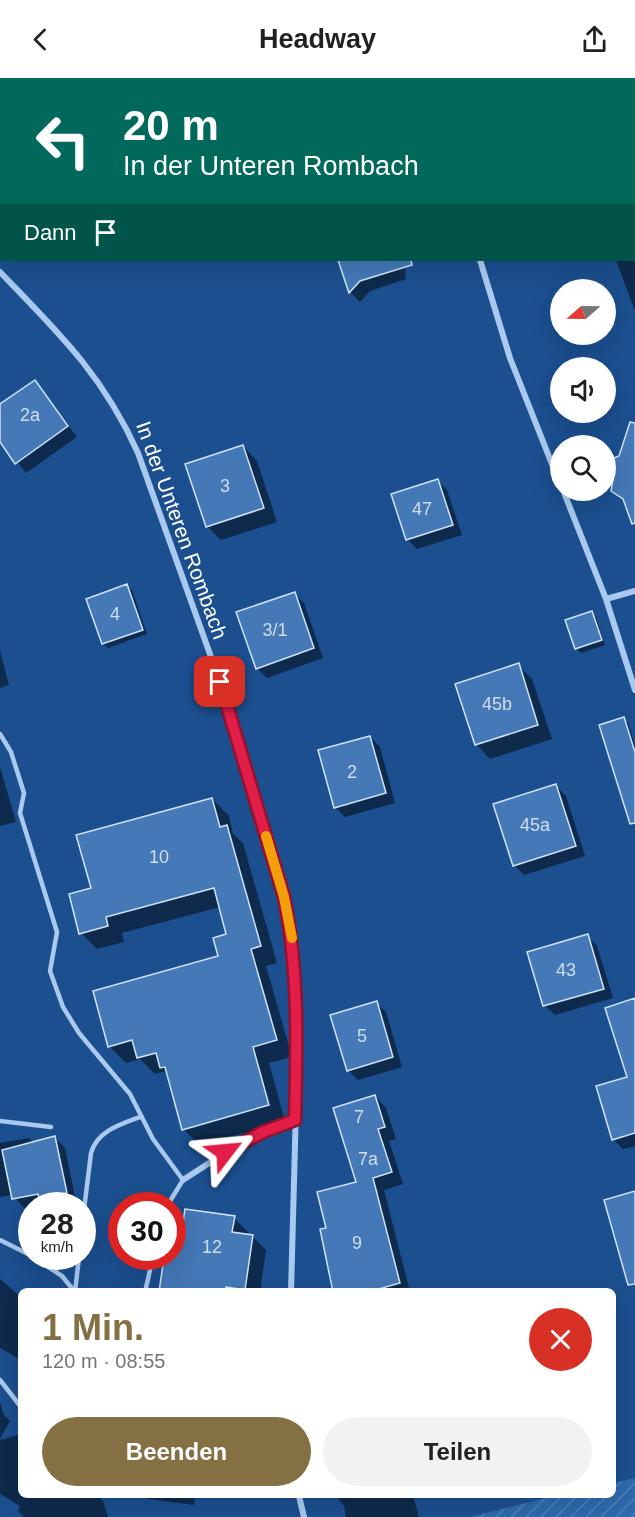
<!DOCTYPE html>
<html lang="de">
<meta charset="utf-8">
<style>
:root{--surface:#fff;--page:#f2f2f2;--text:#202124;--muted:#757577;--accent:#847042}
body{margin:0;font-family:Arial,sans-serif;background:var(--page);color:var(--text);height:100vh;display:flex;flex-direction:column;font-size:22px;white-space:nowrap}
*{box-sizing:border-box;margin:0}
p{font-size:20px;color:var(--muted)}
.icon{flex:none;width:33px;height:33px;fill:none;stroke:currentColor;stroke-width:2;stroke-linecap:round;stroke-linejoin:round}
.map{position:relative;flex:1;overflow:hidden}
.side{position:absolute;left:18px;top:1210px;width:598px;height:210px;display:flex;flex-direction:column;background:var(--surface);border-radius:9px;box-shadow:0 6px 24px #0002}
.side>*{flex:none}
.top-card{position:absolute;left:0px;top:0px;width:636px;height:183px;box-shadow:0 6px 24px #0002;background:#00695c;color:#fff;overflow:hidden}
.needle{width:39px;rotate:250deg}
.tools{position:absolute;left:550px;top:201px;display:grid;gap:12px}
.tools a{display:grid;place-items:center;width:66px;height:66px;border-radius:50%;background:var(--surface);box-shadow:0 6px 24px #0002;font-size:30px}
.speed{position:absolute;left:18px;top:1114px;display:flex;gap:12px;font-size:30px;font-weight:700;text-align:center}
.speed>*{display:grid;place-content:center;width:78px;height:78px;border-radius:50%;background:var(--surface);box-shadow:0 6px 24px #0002;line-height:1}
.speed small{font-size:15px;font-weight:400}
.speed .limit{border:9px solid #d22;background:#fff;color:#111}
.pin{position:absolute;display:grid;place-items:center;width:51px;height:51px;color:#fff;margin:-26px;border-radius:12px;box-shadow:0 3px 9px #0006}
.me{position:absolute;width:66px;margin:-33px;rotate:61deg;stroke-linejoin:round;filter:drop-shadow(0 0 4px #0008)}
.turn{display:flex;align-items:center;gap:21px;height:126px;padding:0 24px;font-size:27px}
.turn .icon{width:78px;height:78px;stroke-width:2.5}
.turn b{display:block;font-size:42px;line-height:51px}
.then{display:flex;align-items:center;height:57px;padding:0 24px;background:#0003;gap:12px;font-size:22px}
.round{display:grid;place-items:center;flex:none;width:63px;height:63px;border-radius:32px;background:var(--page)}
.summary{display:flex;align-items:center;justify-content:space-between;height:102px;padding:0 24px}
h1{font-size:36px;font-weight:700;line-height:45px;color:var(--accent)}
.cta{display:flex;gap:12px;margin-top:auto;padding:12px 24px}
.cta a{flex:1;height:69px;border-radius:36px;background:var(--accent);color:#fff;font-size:24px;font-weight:700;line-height:69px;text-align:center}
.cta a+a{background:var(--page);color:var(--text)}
header{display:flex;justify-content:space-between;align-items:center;height:78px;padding:0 24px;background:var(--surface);font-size:27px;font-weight:700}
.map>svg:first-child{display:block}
</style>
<header><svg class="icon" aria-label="back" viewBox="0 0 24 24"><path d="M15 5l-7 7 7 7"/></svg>Headway<svg class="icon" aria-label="share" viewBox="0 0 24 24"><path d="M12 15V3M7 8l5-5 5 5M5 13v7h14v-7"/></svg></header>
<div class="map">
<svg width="635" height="1439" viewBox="0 0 635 1439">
<defs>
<pattern id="garden-furrows" width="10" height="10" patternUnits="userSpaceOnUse" patternTransform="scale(1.5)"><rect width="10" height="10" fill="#2e69ad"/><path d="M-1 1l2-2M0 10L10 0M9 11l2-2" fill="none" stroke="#4d80b9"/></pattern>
</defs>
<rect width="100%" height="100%" fill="#1b4f8f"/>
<path fill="url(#garden-furrows)" d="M635,1400v39h-165l84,-21h60v-13z"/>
<path fill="#0007" d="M324,0h34l-7,2z
M635,164v69l-19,-51h18z
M340,182h64l2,19 -36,12 -10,11 -10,-10z
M35,303l42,56 -51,36 -26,-34v-33z
M243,368l14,15 20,61 -56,18 -14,-14z
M437,402l10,10 15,45 -45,14 -10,-10z
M127,508l5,4 15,44 -39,14 -5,-5z
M294,515l10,10 19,55 -56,20 -10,-10z
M591,534l5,5 9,28 -24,8 -5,-5z
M0,573l9,34 -9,3z
M518,587l14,14 20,60 -62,20 -14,-15z
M623,641l5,4 7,22v40z
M370,659l10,10 15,56 -50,14 -10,-10z
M0,689l16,55 -16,4z
M556,708l10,10 19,60 -61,19 -10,-10z
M212,721l17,17 4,18 10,9 34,120 -11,3 26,91 -23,6 16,58 -85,24 -17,-16 -15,-55 -2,-3 -11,3 -15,-15 -14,4 -17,-17 111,-89 8,-22 -8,-28 -98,26 2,9 -27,7 -16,-16 12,-44z
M587,858l10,10 16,52 -58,17 -10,-9z
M376,925l10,9 16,55 -44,13 -10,-10z
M635,998v70l-12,3 -10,-10z
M375,1018l11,12 10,31 -7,2 14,43 -19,6 26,102h-75l-7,-63 30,-46z
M29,1060l5,5 21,-5 10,10 11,54 -18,4 -12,-3 -22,5 -11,-13 -13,2v-54z
M234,1140l14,14v3l4,1 14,14 -6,42h-99l5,-35h6l10,-19z
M0,1201l21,18v63l-21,-12z
M0,1324l4,13 6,6 -10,18z
M21,1356v62h77l5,5 5,16h-84l-6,-6 2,-5 -20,-12v-54z
M144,1418h51l-1,9 -46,-6z
M336,1418h77l6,21h-73l-2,-11z"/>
<path fill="#4478b7" stroke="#cfe3fa" stroke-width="1.5" d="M338,182h73l1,5 -52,16 -11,12z
M35,302l33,46 -53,38 -15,-22v-38z
M630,344l5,1v100l-3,1 -9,-25 -12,-8 3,-18 -5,-13 10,-4z
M243,367l21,63 -58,19 -21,-63z
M438,401l15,46 -47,15 -15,-46z
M127,506l16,46 -41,14 -16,-45z
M295,514l19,56 -58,21 -20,-57z
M592,533l10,29 -27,9 -10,-29z
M519,585l19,62 -63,20 -20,-61z
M624,639l11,35v71l-5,1 -31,-99z
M370,658l16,57 -52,15 -16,-58z
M556,706l20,62 -63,20 -20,-62z
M212,720l8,29 7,-2 34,121 -10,3 26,91 -24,7 16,58 -87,25 -17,-63 -5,1 -4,-15 -19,5 -5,-18 -24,7 -15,-56 125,-35 -5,-18 13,-4 -12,-46 -108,29 2,9 -29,8 -10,-40 22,-6 -15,-53z
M588,856l16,55 -61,17 -16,-54z
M635,920v135l-23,7 -16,-54 31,-9 -22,-69z
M377,923l16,56 -46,14 -17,-56z
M375,1017l10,32 -7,2 14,43 -19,6 27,105 -32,9h-35l-13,-63 6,-1 -9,-36 39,-10 -23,-74z
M55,1058l12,57 -28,5 -1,-4 -26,5 -10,-49z
M635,1113v93l-7,1 -24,-85z
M185,1131l50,7 -3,16 21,3 -8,55 -19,-3v5h-67l5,-35h8v-22l9,1z"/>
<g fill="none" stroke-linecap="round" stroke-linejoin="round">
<path stroke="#a9c9ee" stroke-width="4.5" d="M0,656l11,18 13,41 -4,20 37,119 -7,39 13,36 16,26 51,61 23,45 30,41 -16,26
M0,1043l51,6
M82,1148l9,-73c6,-22 30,-29 49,-36
M0,1162l32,16
M33,1179l29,19 13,16
M75,1214l4,-35
M145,1214l8,-35
M0,1302l21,27"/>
<path stroke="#a9c9ee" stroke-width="6" d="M433,0v2
M480,182l30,98 51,129
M0,194c59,61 103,103 138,181l92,257 54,187 7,37 7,100 -7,258
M563,412l43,109 29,91
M606,521l29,-8
M183,1102l57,-37 55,-22
M299,1418l5,21"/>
</g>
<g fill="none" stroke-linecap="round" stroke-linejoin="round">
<g stroke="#92132f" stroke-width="15">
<path id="route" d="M220,604l64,215c15,74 13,149 11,223l-32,12 -38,20"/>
</g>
<use href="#route" stroke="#e11d48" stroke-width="10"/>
<path stroke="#f59e0b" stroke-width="10" d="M266,758l18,61 8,41"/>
</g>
<g text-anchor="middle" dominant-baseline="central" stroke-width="4.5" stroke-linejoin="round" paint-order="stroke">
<g font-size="18" fill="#d0dded">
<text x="30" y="337">2a</text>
<text x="225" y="408">3</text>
<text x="422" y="431">47</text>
<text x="115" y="536">4</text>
<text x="275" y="552">3/1</text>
<text x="497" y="626">45b</text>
<text x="352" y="694">2</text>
<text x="535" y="747">45a</text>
<text x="159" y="779">10</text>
<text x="566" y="892">43</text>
<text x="362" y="958">5</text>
<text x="359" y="1039">7</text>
<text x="368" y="1081">7a</text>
<text x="357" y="1165">9</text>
<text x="212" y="1169">12</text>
</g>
<g font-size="21" fill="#fff" stroke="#1b4f8f">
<text transform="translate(182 452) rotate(70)">In der Unteren Rombach</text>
</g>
</g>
</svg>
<div class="tools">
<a><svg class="needle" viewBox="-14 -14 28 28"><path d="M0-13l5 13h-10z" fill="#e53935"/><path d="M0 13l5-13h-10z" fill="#757577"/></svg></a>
<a><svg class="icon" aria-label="sound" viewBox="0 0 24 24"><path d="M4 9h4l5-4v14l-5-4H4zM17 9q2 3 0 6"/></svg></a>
<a><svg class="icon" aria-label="search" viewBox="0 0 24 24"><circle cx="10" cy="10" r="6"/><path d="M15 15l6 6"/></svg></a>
</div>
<div class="speed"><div>28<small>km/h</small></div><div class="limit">30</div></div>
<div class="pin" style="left:220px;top:604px;background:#d93025"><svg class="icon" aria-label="arrive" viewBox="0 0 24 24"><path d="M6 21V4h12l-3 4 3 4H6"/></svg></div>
<svg class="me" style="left:225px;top:1074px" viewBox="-20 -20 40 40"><path d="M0-17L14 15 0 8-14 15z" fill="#e11d48" stroke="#fff" stroke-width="4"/></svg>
<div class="top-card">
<div class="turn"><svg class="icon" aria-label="left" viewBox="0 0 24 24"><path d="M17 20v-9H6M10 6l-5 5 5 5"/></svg><div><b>20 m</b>In der Unteren Rombach</div></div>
<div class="then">Dann<svg class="icon" aria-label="arrive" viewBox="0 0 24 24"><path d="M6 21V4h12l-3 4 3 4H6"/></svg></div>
</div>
<section class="side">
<div class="summary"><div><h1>1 Min.</h1><p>120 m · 08:55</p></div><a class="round" style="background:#d93025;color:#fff"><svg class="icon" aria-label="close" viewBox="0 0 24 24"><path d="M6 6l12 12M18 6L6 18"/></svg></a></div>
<div class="cta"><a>Beenden</a><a>Teilen</a></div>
</section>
</div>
